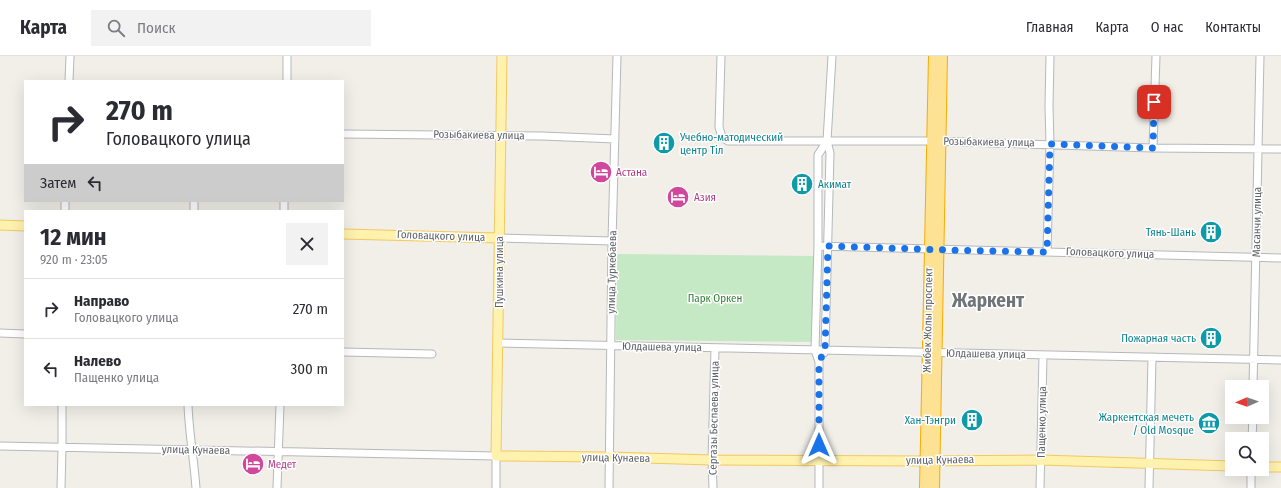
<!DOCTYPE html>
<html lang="ru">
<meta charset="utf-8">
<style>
:root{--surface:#fff;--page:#f2f2f3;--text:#2b2b33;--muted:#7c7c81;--line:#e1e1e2}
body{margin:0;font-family:"Fira Sans Condensed",sans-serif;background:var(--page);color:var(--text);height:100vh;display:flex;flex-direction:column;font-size:15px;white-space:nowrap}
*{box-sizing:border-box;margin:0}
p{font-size:13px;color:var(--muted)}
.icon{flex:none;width:22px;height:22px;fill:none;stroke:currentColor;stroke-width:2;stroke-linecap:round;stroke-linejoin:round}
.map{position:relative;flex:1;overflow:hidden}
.side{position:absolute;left:24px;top:154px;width:320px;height:196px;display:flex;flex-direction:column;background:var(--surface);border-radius:0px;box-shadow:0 4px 16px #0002}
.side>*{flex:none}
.banner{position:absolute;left:24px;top:24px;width:320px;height:122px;border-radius:0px;box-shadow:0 4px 16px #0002;background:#fff;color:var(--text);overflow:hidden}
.needle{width:26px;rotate:268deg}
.fabs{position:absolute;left:1225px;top:324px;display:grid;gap:8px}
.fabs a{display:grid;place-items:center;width:44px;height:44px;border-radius:0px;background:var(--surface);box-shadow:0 4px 16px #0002;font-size:20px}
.pin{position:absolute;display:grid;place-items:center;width:34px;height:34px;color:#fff;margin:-17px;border-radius:8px;box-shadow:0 2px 6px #0006}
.me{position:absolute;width:44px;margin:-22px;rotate:0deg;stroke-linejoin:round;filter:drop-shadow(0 0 3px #0008)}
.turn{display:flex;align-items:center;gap:14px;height:84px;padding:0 16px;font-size:18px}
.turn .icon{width:52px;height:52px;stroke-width:2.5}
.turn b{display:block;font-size:28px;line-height:34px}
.then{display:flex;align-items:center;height:38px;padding:0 16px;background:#0003;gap:8px;font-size:15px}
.round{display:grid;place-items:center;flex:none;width:42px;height:42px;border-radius:0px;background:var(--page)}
.head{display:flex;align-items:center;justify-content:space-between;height:68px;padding:0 16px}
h1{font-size:24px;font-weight:700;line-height:30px}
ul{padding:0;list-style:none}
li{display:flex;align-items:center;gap:12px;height:60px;padding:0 16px;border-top:1px solid var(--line)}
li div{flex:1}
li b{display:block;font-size:15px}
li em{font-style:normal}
header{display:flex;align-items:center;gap:24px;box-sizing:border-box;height:56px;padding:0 20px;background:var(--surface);border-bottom:1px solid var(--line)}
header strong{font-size:19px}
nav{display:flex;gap:22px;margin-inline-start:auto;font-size:14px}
.search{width:280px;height:36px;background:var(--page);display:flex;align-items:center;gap:10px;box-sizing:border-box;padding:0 14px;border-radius:0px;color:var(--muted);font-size:15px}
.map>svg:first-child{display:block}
</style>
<header>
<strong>Карта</strong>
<div class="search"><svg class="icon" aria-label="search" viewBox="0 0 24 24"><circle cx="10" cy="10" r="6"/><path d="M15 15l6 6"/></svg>Поиск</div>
<nav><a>Главная</a><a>Карта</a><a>О нас</a><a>Контакты</a></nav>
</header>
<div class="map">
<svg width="1281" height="432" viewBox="0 0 1281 432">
<rect width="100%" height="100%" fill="#f1efe8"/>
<path fill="#c5e8c5" d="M617,198l198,2 -1,86 -198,-2z"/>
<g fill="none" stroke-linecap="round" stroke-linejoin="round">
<g stroke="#b5b8bc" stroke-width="9">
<path id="minor" d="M721,0l-2,71 3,10 6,4h204l221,7 128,1
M69,25l1,-25
M287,25v-25
M343,78l199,2 73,3
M1153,92l3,-92
M65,155v-10
M194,155v-10
M284,155v-10
M499,182l113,3
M818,190l463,12
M1047,196l3,-108 -1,-38 1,-50
M0,277l25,1
M498,287l783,17
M343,296l89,2
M824,297l1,-3 5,-197 -3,-12 5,-85
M1253,331l7,-331
M188,349c1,28 6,55 8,83
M1252,383l1,-22
M0,390l496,10v32
M61,432l1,-40v-43
M277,432l3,-83
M609,432l3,-247 5,-185
M713,432l-1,-28 3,-112
M819,432v-126l-4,-12 3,-104v-91l9,-14
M1040,432l3,-133
M1149,432l3,-131
M1251,432v-19"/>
</g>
<g stroke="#f2c960" stroke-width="11">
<path id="major" d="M502,0l-6,400 114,1 102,3 213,1 116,-1 191,6
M0,169l25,1
M343,178l156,4
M1262,411h19"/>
</g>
<g stroke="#f9ab00" stroke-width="12">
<path id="highway" d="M925,432l9,-432
M934,432l8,-432"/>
</g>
<use href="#minor" stroke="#fff" stroke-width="7"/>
<use href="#major" stroke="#fff2af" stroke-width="9"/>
<use href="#highway" stroke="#fde293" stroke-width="10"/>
</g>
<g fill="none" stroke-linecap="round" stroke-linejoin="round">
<path stroke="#1a73e8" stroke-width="7" stroke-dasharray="0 12.6" d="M819,389v-83l6,-12 3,-104 119,4 100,2 3,-108 103,4 1,-46"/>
</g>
<defs>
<g id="building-disc" transform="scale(1.15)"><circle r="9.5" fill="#0f9aa8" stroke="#fff"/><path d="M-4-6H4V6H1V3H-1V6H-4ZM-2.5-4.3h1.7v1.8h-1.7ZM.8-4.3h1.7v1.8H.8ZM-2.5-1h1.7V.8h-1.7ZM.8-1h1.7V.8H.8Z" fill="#fff"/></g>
<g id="hotel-disc" transform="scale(1.15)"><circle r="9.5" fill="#d1479c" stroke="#fff"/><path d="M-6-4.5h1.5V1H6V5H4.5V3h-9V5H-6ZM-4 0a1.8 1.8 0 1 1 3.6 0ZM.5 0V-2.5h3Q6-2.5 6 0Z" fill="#fff"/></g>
<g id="museum-disc" transform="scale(1.15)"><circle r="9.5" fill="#0f9aa8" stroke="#fff"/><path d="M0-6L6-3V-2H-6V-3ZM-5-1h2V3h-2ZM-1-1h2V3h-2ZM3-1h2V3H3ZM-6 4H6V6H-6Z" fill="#fff"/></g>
</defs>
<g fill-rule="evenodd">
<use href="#building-disc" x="664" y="87"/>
<use href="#hotel-disc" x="601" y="116"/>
<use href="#building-disc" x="802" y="128"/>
<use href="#hotel-disc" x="678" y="141"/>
<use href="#building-disc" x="1211" y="176"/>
<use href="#building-disc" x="1211" y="282"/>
<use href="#building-disc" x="972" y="364"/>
<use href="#museum-disc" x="1209" y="367"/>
<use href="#hotel-disc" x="253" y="408"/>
</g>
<g text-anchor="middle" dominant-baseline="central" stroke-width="3" stroke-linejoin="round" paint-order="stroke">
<g font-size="11" fill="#5f6368" stroke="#fff">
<text transform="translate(479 79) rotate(1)">Розыбакиева улица</text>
<text transform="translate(989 86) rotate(1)">Розыбакиева улица</text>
<text transform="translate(1257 166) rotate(-89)">Масанчи улица</text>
<text transform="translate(441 180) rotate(2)">Головацкого улица</text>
<text transform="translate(1110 197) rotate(2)">Головацкого улица</text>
<text transform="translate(499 216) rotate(-90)">Пушкина улица</text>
<text transform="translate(612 216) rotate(-89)">улица Туркебаева</text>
<text transform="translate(928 264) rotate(-89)">Жибек Жолы проспект</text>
<text transform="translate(662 291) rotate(1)">Юлдашева улица</text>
<text transform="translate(986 298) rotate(1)">Юлдашева улица</text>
<text transform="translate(714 362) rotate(-89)">Сергазы Беспаева улица</text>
<text transform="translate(1042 366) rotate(-89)">Пащенко улица</text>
<text transform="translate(196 394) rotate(1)">улица Кунаева</text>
<text transform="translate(616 402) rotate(1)">улица Кунаева</text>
<text transform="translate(940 404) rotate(-1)">улица Кунаева</text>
</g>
<g font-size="11" fill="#0d838f" stroke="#fff" text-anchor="end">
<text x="680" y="81" text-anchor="start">Учебно-матодический<tspan x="680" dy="13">центр Тіл</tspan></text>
<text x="818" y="128" text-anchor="start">Акимат</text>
<text x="1196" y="176">Тянь-Шань</text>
<text x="1196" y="282">Пожарная часть</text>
<text x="1194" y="361">Жаркентская мечеть<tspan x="1194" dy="13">/ Old Mosque</tspan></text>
<text x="956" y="364">Хан-Тэнгри</text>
</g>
<g font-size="11" fill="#b23c85" stroke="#fff" text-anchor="start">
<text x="616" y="116">Астана</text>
<text x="694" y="141">Азия</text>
<text x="268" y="408">Медет</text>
</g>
<g font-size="11" fill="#348238" stroke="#fff">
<text x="715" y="242">Парк Оркен</text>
</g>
<g font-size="19" font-weight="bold" fill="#70757a" stroke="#fff">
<text x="988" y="244">Жаркент</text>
</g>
</g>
</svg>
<div class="fabs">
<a><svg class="needle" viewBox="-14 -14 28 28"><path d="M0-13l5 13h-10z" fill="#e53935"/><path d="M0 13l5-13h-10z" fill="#7c7c81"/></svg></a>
<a><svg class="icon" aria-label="search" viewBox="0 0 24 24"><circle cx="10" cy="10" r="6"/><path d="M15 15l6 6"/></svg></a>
</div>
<div class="pin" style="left:1154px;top:46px;background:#d93025"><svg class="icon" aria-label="arrive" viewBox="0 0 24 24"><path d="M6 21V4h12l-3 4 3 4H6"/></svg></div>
<svg class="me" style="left:819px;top:389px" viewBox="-20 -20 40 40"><path d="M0-17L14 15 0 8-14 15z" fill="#1a73e8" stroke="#fff" stroke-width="4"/></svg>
<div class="banner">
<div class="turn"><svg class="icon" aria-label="right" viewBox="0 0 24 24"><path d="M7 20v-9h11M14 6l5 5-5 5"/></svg><div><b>270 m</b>Головацкого улица</div></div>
<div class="then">Затем<svg class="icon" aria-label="left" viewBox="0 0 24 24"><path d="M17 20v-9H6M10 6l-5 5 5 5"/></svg></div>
</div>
<section class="side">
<div class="head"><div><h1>12 мин</h1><p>920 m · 23:05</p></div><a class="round"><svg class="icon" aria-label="close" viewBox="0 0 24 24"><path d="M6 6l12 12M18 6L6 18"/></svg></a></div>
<ul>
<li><svg class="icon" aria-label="right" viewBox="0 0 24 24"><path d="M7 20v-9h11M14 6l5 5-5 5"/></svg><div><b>Направо</b><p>Головацкого улица</p></div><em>270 m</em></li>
<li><svg class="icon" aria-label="left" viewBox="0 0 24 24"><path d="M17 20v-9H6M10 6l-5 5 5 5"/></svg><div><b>Налево</b><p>Пащенко улица</p></div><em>300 m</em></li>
</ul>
</section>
</div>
